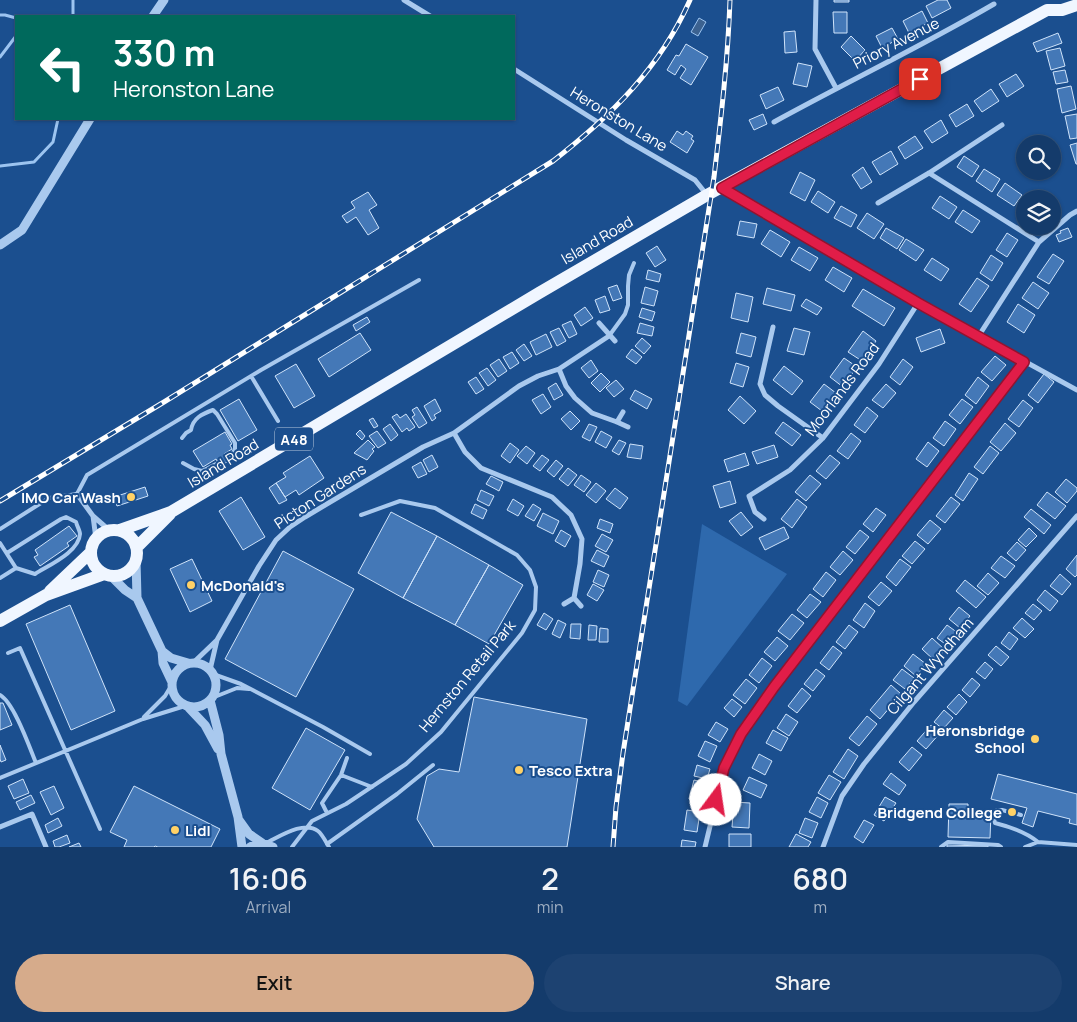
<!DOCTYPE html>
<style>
:root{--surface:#143b6b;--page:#1d4271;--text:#f1f3f6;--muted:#9dadc1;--line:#33557e;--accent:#d6ab8b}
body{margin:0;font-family:Manrope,sans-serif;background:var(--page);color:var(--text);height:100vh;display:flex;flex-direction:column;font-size:19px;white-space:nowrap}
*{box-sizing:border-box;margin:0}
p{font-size:16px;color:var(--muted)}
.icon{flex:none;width:28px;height:28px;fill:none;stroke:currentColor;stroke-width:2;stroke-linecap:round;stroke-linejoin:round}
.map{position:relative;height:847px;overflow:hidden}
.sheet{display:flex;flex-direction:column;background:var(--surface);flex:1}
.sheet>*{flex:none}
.hud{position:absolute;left:15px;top:15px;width:500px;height:105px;border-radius:0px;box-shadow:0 1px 4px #0004,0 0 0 1px var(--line);background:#00695c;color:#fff;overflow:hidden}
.fabs{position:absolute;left:1016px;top:135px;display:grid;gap:10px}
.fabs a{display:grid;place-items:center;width:45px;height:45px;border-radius:50%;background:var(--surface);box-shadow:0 1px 4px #0004,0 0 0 1px var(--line);font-size:25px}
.pin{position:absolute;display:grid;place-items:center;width:42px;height:42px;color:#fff;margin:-21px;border-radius:10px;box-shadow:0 2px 8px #0006}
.me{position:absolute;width:55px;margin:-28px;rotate:14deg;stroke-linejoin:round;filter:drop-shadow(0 0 4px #0008)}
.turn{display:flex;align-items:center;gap:18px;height:105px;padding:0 15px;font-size:22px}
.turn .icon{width:65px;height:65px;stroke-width:2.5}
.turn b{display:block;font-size:35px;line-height:42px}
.eta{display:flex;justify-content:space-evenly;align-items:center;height:85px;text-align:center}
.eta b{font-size:30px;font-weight:600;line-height:35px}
.button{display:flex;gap:10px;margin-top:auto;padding:10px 15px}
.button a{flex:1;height:58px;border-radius:30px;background:var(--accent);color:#111;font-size:20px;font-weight:600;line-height:58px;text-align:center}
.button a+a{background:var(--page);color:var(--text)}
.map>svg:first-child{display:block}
</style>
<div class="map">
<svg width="1077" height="847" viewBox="0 0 1077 847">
<rect width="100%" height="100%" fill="#1b4f8f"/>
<path fill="#2e69ad" d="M702,524l85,50 -100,132 -9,-5z"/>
<path fill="#3c6290" stroke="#9cc4f0" d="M699,18l7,4 -8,14 -7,-4z"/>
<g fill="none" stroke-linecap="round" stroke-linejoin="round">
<path stroke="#9cc4f0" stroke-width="3" d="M73,0v16
M0,15h5l11,3
M0,57l16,-21
M0,166l34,-4 19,-20 5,-23"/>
</g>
<path fill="#4478b7" stroke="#cfe3fa" d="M834,0h15v2h-15z
M938,0h9l4,8 -19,10 -6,-12z
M922,11l6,12 -19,10 -6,-12z
M833,12h14v21h-13z
M892,28l6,11 -16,9 -6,-12z
M795,31l2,21 -12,1 -1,-21z
M1058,33l4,10 -25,9 -4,-9z
M851,36l14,14 -10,11 -14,-14z
M686,44l22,13 -17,28 -11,-7 6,-9 -5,-4 -6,10 -8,-5 9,-15 3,1z
M1060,48l5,18 -14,4 -5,-19z
M798,63l14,3 -5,21 -14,-3z
M1065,70l3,12 -12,2 -3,-12z
M1016,74l8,12 -17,11 -8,-13z
M1071,86l5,23 -14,4 -5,-24z
M778,87l6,13 -18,9 -6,-14z
M991,89l8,12 -17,11 -8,-11z
M967,104l7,12 -18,11 -7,-12z
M763,114l4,10 -13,6 -5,-10z
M1077,114v24l-7,1 -5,-23z
M941,120l7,13 -16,10 -8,-12z
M677,131l6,4 3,-4 7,5 -2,3 3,2 -7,12 -17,-11z
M915,136l8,12 -18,11 -7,-12z
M1077,143v21h-1l-6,-19z
M891,151l7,13 -18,11 -8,-13z
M964,156l15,10 -7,11 -15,-10z
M863,167l9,15 -11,7 -9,-14z
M984,169l16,10 -8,13 -16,-11z
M800,172l15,8 -10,21 -15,-8z
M1005,183l17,12 -8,11 -17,-11z
M818,191l17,11 -7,11 -17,-11z
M368,192l9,13 -8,5 10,18 -11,7 -12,-18 -9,6 -5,-7 13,-8 -4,-6z
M940,196l17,11 -8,12 -17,-11z
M1025,199v14l-6,-4z
M841,206l16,9 -6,12 -17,-9z
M963,210l17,11 -8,12 -17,-11z
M867,213l17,11 -10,15 -17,-11z
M740,221l17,3 -3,14 -17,-3z
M886,228l18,10 -7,11 -17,-11z
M1068,228l4,9 -13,5 -3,-7 5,-2 -1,-2z
M770,230l20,12 -9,15 -20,-13z
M1007,233l11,7 -11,17 -11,-7z
M906,239l18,11 -8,11 -17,-11z
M657,246l9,14 -11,7 -9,-14z
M799,247l19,11 -8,13 -19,-11z
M1053,254l11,7 -15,23 -12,-7z
M991,255l12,8 -11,18 -12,-8z
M932,258l17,11 -8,12 -17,-11z
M833,267l19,11 -8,14 -19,-12z
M648,270l13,4 -2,8 -13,-3z
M977,278l12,8 -18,26 -12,-8z
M1033,282l16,11 -11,16 -16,-11z
M617,285l5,13 -9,3 -5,-13z
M645,287l13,4 -4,15 -13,-3z
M767,288l28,7 -4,16 -28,-7z
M863,289l32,19 -11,18 -32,-20z
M736,293l17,4 -5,25 -17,-4z
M605,296l5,14 -10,3 -5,-13z
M806,299l16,9 -5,7 -16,-9z
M1018,304l17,11 -11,18 -17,-11z
M585,307l8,11 -12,8 -7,-11z
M642,308l13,4 -3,9 -13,-4z
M367,317l3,5 -14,9 -3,-6z
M571,321l6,13 -8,4 -7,-13z
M640,323l14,4 -2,9 -15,-3z
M559,328l7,13 -9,5 -7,-14z
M794,328l16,4 -6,23 -17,-4z
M940,329l5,14 -24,9 -5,-14z
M863,331l13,10 -14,20 -14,-9z
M360,333l11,17 -42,27 -11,-18z
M741,333l15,4 -5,20 -15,-4z
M546,334l6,13 -16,8 -6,-13z
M642,338l9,8 -7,8 -9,-8z
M524,344l8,12 -8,5 -8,-11z
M632,349l10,8 -6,7 -10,-7z
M512,352l7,11 -9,6 -7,-12z
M995,356l11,9 -14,16 -11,-9z
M844,358l13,9 -14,20 -13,-10z
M499,359l8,12 -9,6 -8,-12z
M903,359l10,8 -13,18 -10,-8z
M591,360l7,11 -9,7 -8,-10z
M736,363l13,4 -6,20 -13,-4z
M296,364l19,32 -21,12 -19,-32z
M784,366l19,15 -11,14 -19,-15z
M487,368l9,12 -8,6 -9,-13z
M601,373l9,9 -10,10 -9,-9z
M1044,374l10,8 -16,21 -10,-8z
M476,377l8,12 -8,5 -8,-12z
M978,377l11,9 -13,18 -11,-9z
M616,380l8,9 -10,8 -8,-9z
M556,383l7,12 -9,5 -6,-12z
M824,384l12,9 -14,18 -12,-9z
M886,384l10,9 -13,15 -11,-8z
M635,390l17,9 -5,10 -17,-10z
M543,394l8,13 -10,7 -9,-14z
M740,396l16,15 -12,13 -16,-14z
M239,399l18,31 -19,11 -18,-31z
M435,399l6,12 -7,4 2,3 -4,3 -8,-15z
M962,399l11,8 -13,17 -11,-9z
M1023,400l10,8 -14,19 -11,-8z
M417,407l10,16 -8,5 -7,-11 3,-2 -3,-5z
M867,407l11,9 -13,17 -11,-8z
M570,411l10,10 -9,9 -10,-11z
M397,414l3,4 6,-4 9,13 -6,4 -2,-3 -5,4 -10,-15z
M373,418l5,8 -4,2 -5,-8z
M945,421l11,8 -12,17 -11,-8z
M783,422l18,13 -9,11 -17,-13z
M1005,423l11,10 -15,18 -11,-9z
M390,424l8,11 -7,6 -8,-12z
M589,424l8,3 -7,14 -8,-4z
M360,430l5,6 -3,4 -6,-6z
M377,431l9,12 -8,5 -9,-12z
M601,431l11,6 -6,11 -11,-6z
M225,432l7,12 -2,1 2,4 -8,5 5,7 -9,5 -4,-7 -13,8 -10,-16z
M851,433l10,8 -13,18 -11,-8z
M368,440l7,7 -3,2 2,2 -7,9 -13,-7z
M619,440l7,3 -7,12 -7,-4z
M928,442l11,9 -12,16 -11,-8z
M510,443l9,7 -9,13 -9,-7z
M630,444l13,2 -2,13 -14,-2z
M774,445l4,12 -21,7 -5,-12z
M526,446l9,7 -8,11 -10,-8z
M990,446l9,7 -16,21 -9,-7z
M745,453l4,12 -21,7 -4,-12z
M432,455l6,12 -9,5 -6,-12z
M542,455l7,5 -9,11 -7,-5z
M830,455l10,8 -14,16 -10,-8z
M310,456l14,22 -25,17 -3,-5 -11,7 -9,-14 10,-6 -3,-4z
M556,460l7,6 -9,11 -7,-6z
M421,462l6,12 -9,4 -6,-11z
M568,468l9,7 -9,11 -9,-7z
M969,473l9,6 -15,22 -8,-6z
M581,475l10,7 -7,10 -10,-7z
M810,475l11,9 -15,17 -11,-9z
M491,476l12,6 -4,9 -13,-7z
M1066,479l11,9v3l-10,12 -12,-11z
M730,481l6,22 -16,5 -7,-22z
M276,483l11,17 -8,4 -10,-16z
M596,483l10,8 -10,12 -10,-8z
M145,487l3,9 -31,10 -3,-9z
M615,488l13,10 -8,11 -14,-10z
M481,490l13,6 -5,10 -12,-6z
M1047,492l19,14 -11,13 -18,-14z
M241,497l24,40 -22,13 -24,-39z
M951,497l9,7 -15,19 -9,-7z
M513,499l11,7 -6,10 -11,-6z
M797,499l10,8 -15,21 -11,-9z
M475,504l12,6 -4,9 -12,-6z
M533,504l8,5 -7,12 -9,-5z
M876,508l10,7 -13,17 -10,-8z
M1031,509l20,16 -7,9 -20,-17z
M391,512l46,24 -34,62 -45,-25z
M741,512l12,15 -12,9 -12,-15z
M543,513l16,8 -6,13 -16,-8z
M600,519l13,5 -3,9 -13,-5z
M930,520l11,9 -13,15 -11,-9z
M69,526l8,10 -10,7 2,3 -29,20 -6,-9 4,-2 -3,-5z
M784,527l5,11 -24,12 -6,-12z
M1029,528l8,8 -11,11 -8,-7z
M561,530l10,6 -6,11 -10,-6z
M860,530l9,7 -14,17 -9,-7z
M602,534l11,6 -7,12 -11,-6z
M437,536l52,29 -34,60 -52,-27z
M915,541l10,8 -13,15 -10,-8z
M1017,542l9,8 -10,11 -9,-8z
M597,550l12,6 -5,11 -13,-6z
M283,551l71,38 -58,108 -71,-38z
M843,551l10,9 -13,15 -10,-8z
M1077,555v20l-2,2 -9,-8z
M1001,556l14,10 -10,12 -14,-10z
M192,559l20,42 -22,11 -20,-43z
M900,559l11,8 -15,19 -10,-9z
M489,565l34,20 -34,59 -34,-19z
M598,570l11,5 -5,12 -11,-5z
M826,572l10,8 -13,17 -10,-8z
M988,573l11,10 -11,12 -11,-9z
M1060,574l11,10 -9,11 -12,-9z
M965,580l21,17 -10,11 -20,-17z
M881,582l11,9 -13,15 -11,-9z
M593,584l11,6 -7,11 -10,-6z
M1045,590l13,11 -8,10 -13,-11z
M810,594l11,8 -14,16 -10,-8z
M865,603l10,8 -11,17 -11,-8z
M1033,604l9,7 -8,9 -9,-7z
M70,605l45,106 -44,19 -45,-106z
M959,607l11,9 -10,12 -11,-9z
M544,613l9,6 -7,11 -9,-5z
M792,614l12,9 -14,17 -12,-9z
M1022,618l12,11 -9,9 -12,-10z
M558,620l8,4 -6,14 -8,-4z
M571,624h10l-1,15 -10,-1z
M589,625l8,1 -1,14h-8z
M849,625l9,7 -13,17 -9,-7z
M947,625l11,8 -10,13 -11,-8z
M600,628l8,1v13h-9z
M1009,632l9,7 -8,11 -9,-7z
M777,637l11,9 -13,15 -11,-9z
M932,638l13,12 -10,11 -13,-12z
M833,646l9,7 -13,17 -9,-7z
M996,646l13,11 -8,9 -13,-11z
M913,654l13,10 -10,12 -12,-10z
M762,658l10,8 -13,17 -10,-8z
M985,662l8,7 -8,10 -9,-7z
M816,669l9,7 -12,15 -9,-7z
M902,669l12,9 -9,11 -12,-9z
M972,678l8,7 -10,12 -8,-7z
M746,679l11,9 -12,16 -12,-9z
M891,685l10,9 -21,25 -10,-9z
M802,688l9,8 -14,17 -9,-7z
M959,694l8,8 -11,13 -9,-8z
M474,697l113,22 -20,128h-133l-17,-28 10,-43 12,-7 20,3z
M732,699l10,8 -8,10 -10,-9z
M0,703h3l9,22 -12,5z
M944,710l9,8 -10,11 -9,-7z
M786,714l12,8 -9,14 -12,-8z
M867,716l10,8 -18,22 -10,-8z
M716,722l12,7 -8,13 -12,-7z
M931,725l9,8 -14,16 -9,-8z
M306,728l39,22 -35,60 -38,-22z
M773,730l15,8 -7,13 -15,-8z
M705,741l12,5 -7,16 -12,-6z
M0,745l6,15 -5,2 -1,-3z
M912,747l10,8 -13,16 -10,-9z
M848,749l10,7 -14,23 -11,-7z
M759,754l13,7 -7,14 -13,-7z
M697,765l13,4 -3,10 -13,-3z
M891,773l15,12 -7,10 -16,-11z
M998,774l79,20v31l-8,-2 1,-4 -32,-8 -5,16 -11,-4 5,-15 -36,-9z
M829,775l12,7 -11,18 -12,-7z
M749,777l18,8 -6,13 -18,-8z
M23,779l6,14 -15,6 -6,-13z
M694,780l12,3 -5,19 -12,-3z
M54,786l10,22 -13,7 -11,-23z
M134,786l86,43 -9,18h-53l-3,-1 -1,1h-30l3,-7 -17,-8z
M31,795l4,8 -15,7 -4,-8z
M817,797l11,6 -7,15 -12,-6z
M885,797l11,6 -12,18 -10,-6z
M734,802l16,1 -1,25 -17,-1z
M949,804h19v8l23,1 -1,25 -42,-1z
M687,810l13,2 -3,20 -13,-2z
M58,818l4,8 -14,7 -3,-8z
M805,818l13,5 -6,15 -13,-5z
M864,820l10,5 -11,18 -9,-6z
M729,834h22v13h-22z
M796,834l15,8 -3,5h-19z
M67,835l3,8 -11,4h-4l-2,-6z
M682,840l14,2 -1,5h-14z
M79,843l2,4h-12z
M947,845l41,1v1h-41z"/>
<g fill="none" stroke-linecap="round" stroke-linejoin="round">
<path stroke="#a9c9ee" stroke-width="4" d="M609,336l16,-22 3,-9v-19l1,-11 5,-12
M251,376l27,45
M182,438l4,-5 5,-3c2,-12 11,-16 22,-20l4,4 18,29v6l-3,5 -5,4
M183,463l11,6 8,2 16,-8
M0,529l49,-31 28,-4 10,-19 174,-105 158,-90
M0,543l16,25 -16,10
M7,553l54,-34 5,-2 10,5c1,4 4,9 4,12 -1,18 -31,31 -45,40l-19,-6
M8,653l12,-5 80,181
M213,674l28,10 82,43 47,27
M0,695c14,8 29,51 36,68
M212,698l25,-10 12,1
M144,717l21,-21 6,-10
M341,775l31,12
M0,778l143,-59 42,-13
M327,813l-5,-10 19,-28 6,-17
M1021,815l-19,-5h-5l-3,9 1,4c16,4 31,9 43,19
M266,843c13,-6 38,-23 52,-12 4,3 8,11 11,16
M327,844l70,-50 36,-29
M292,847l20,-26 34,-17 60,-40 35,-32 81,-99 13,-23 1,-23 -6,-17 -13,-15 -82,-47 -35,-7 -39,14
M941,847l7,-5 50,3 3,2
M1025,847l13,-5 39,3"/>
<path stroke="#a9c9ee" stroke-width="5" d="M404,0l26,16
M816,0l-1,49 21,39
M514,69l112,71 69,40 12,15
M774,122c73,-40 148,-76 220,-118
M929,173l110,69
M723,188l195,115 159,87
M878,203l51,-30 73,-48
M599,323l16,18
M773,327l-13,57 5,11 13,11 45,32
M978,337l61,-95 31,-27 7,-4
M559,369l7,17 9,12 17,15 25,9 11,5
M617,422l6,-10
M454,433l11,19 16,16 71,29 19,18 11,24 -2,25 -6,34 7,8
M77,494l16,22 16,14
M93,516l3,23
M764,519l-9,-7 -6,-16 41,-26 33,-32 56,-74 39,-61
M564,604l10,-6
M193,663l24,-23 42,-74 17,-26 14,-13 15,-10 118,-70 31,-14 65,-47 19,-10 21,-7 50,-33
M210,670l7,-30
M0,827l32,-13 14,33
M705,847l19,-79 17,-34 33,-47 250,-325
M823,847l19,-51 22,-32 50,-62 163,-186"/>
<path stroke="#a9c9ee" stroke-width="9" d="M153,16l11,-16
M0,245l22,-15 68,-111
M136,560l1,38 25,53 1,12 9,19
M111,576l14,14 12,8
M162,651l9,7 17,5
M172 685a22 22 0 1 1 44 0a22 22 0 1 1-44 0Z
M210,700l9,35 2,19 17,63 4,30
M189,708l16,17 13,24
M239,820l10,14 13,9
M250,847c8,-5 14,-4 23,0"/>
<path stroke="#f0f6ff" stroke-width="12" d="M91 553a23 23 0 1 1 46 0a23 23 0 1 1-46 0Z
M120,530l51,-18 368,-219 168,-98 340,-185h15l15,-5
M137,547l33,-33
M50,591l41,-39
M0,621l46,-26 58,-21"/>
<g stroke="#fff" stroke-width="5">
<path id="rail" d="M0,501l164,-99 389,-241c58,-45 107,-93 137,-161
M613,847l3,-40 7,-54 91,-576c7,-59 14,-118 16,-177"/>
</g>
<use href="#rail" stroke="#1b4f8f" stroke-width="3" stroke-dasharray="9" stroke-linecap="butt"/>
</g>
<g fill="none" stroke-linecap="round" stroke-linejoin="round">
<g stroke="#92132f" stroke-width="12">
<path id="route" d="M716,800l8,-32 17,-34 33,-47 250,-325 -106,-59 -196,-115 198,-109"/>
</g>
<use href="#route" stroke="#e11d48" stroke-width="9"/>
</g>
<g fill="#ffd166" stroke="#1b4f8f" stroke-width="2">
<circle cx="131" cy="497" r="5"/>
<circle cx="191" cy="585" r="5"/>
<circle cx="1035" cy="739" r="5"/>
<circle cx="519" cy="770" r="5"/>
<circle cx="1012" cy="812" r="5"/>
<circle cx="175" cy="830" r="5"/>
</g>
<g text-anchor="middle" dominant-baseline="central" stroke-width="4" stroke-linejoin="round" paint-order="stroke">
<rect fill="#1b4f8f" stroke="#bbcadd" stroke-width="1" x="275" y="427.5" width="38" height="23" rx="4"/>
<g font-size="14" font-weight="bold" fill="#fff">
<text x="294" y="439">A48</text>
</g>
<g font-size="15" fill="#fff" stroke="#1b4f8f">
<text transform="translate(896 43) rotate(-27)">Priory Avenue</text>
<text transform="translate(619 119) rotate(31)">Heronston Lane</text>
<text transform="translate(597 240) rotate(-30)">Island Road</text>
<text transform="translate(842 389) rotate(-53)">Moorlands Road</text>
<text transform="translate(223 463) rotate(-31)">Island Road</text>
<text transform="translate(320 496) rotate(-33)">Picton Gardens</text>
<text transform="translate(930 666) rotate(-49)">Cilgant Wyndham</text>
<text transform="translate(467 676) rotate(-50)">Hernston Retail Park</text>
</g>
<g font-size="15" font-weight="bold" fill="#fff" stroke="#1b4f8f" text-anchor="end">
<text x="121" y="497">IMO Car Wash</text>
<text x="201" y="585" text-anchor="start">McDonald's</text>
<text x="1025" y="730">Heronsbridge<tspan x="1025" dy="17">School</tspan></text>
<text x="529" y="770" text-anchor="start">Tesco Extra</text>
<text x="1002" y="812">Bridgend College</text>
<text x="185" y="830" text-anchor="start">Lidl</text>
</g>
</g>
</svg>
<div class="fabs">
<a><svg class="icon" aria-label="search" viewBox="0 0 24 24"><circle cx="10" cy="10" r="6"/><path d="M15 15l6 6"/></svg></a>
<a><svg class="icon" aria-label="layers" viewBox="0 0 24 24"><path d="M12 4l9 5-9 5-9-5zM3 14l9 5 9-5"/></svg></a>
</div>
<div class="pin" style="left:920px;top:79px;background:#d93025"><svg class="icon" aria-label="arrive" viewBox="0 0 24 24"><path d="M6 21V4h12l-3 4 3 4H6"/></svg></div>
<svg class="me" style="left:716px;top:800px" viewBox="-20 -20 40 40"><circle r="19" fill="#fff"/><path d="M0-13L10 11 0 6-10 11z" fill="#e11d48"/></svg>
<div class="hud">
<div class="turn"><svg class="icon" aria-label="left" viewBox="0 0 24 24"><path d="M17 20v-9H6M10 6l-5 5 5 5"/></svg><div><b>330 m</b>Heronston Lane</div></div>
</div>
</div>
<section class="sheet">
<div class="eta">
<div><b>16:06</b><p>Arrival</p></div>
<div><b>2</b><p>min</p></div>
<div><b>680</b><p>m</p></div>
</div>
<div class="button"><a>Exit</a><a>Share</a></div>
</section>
